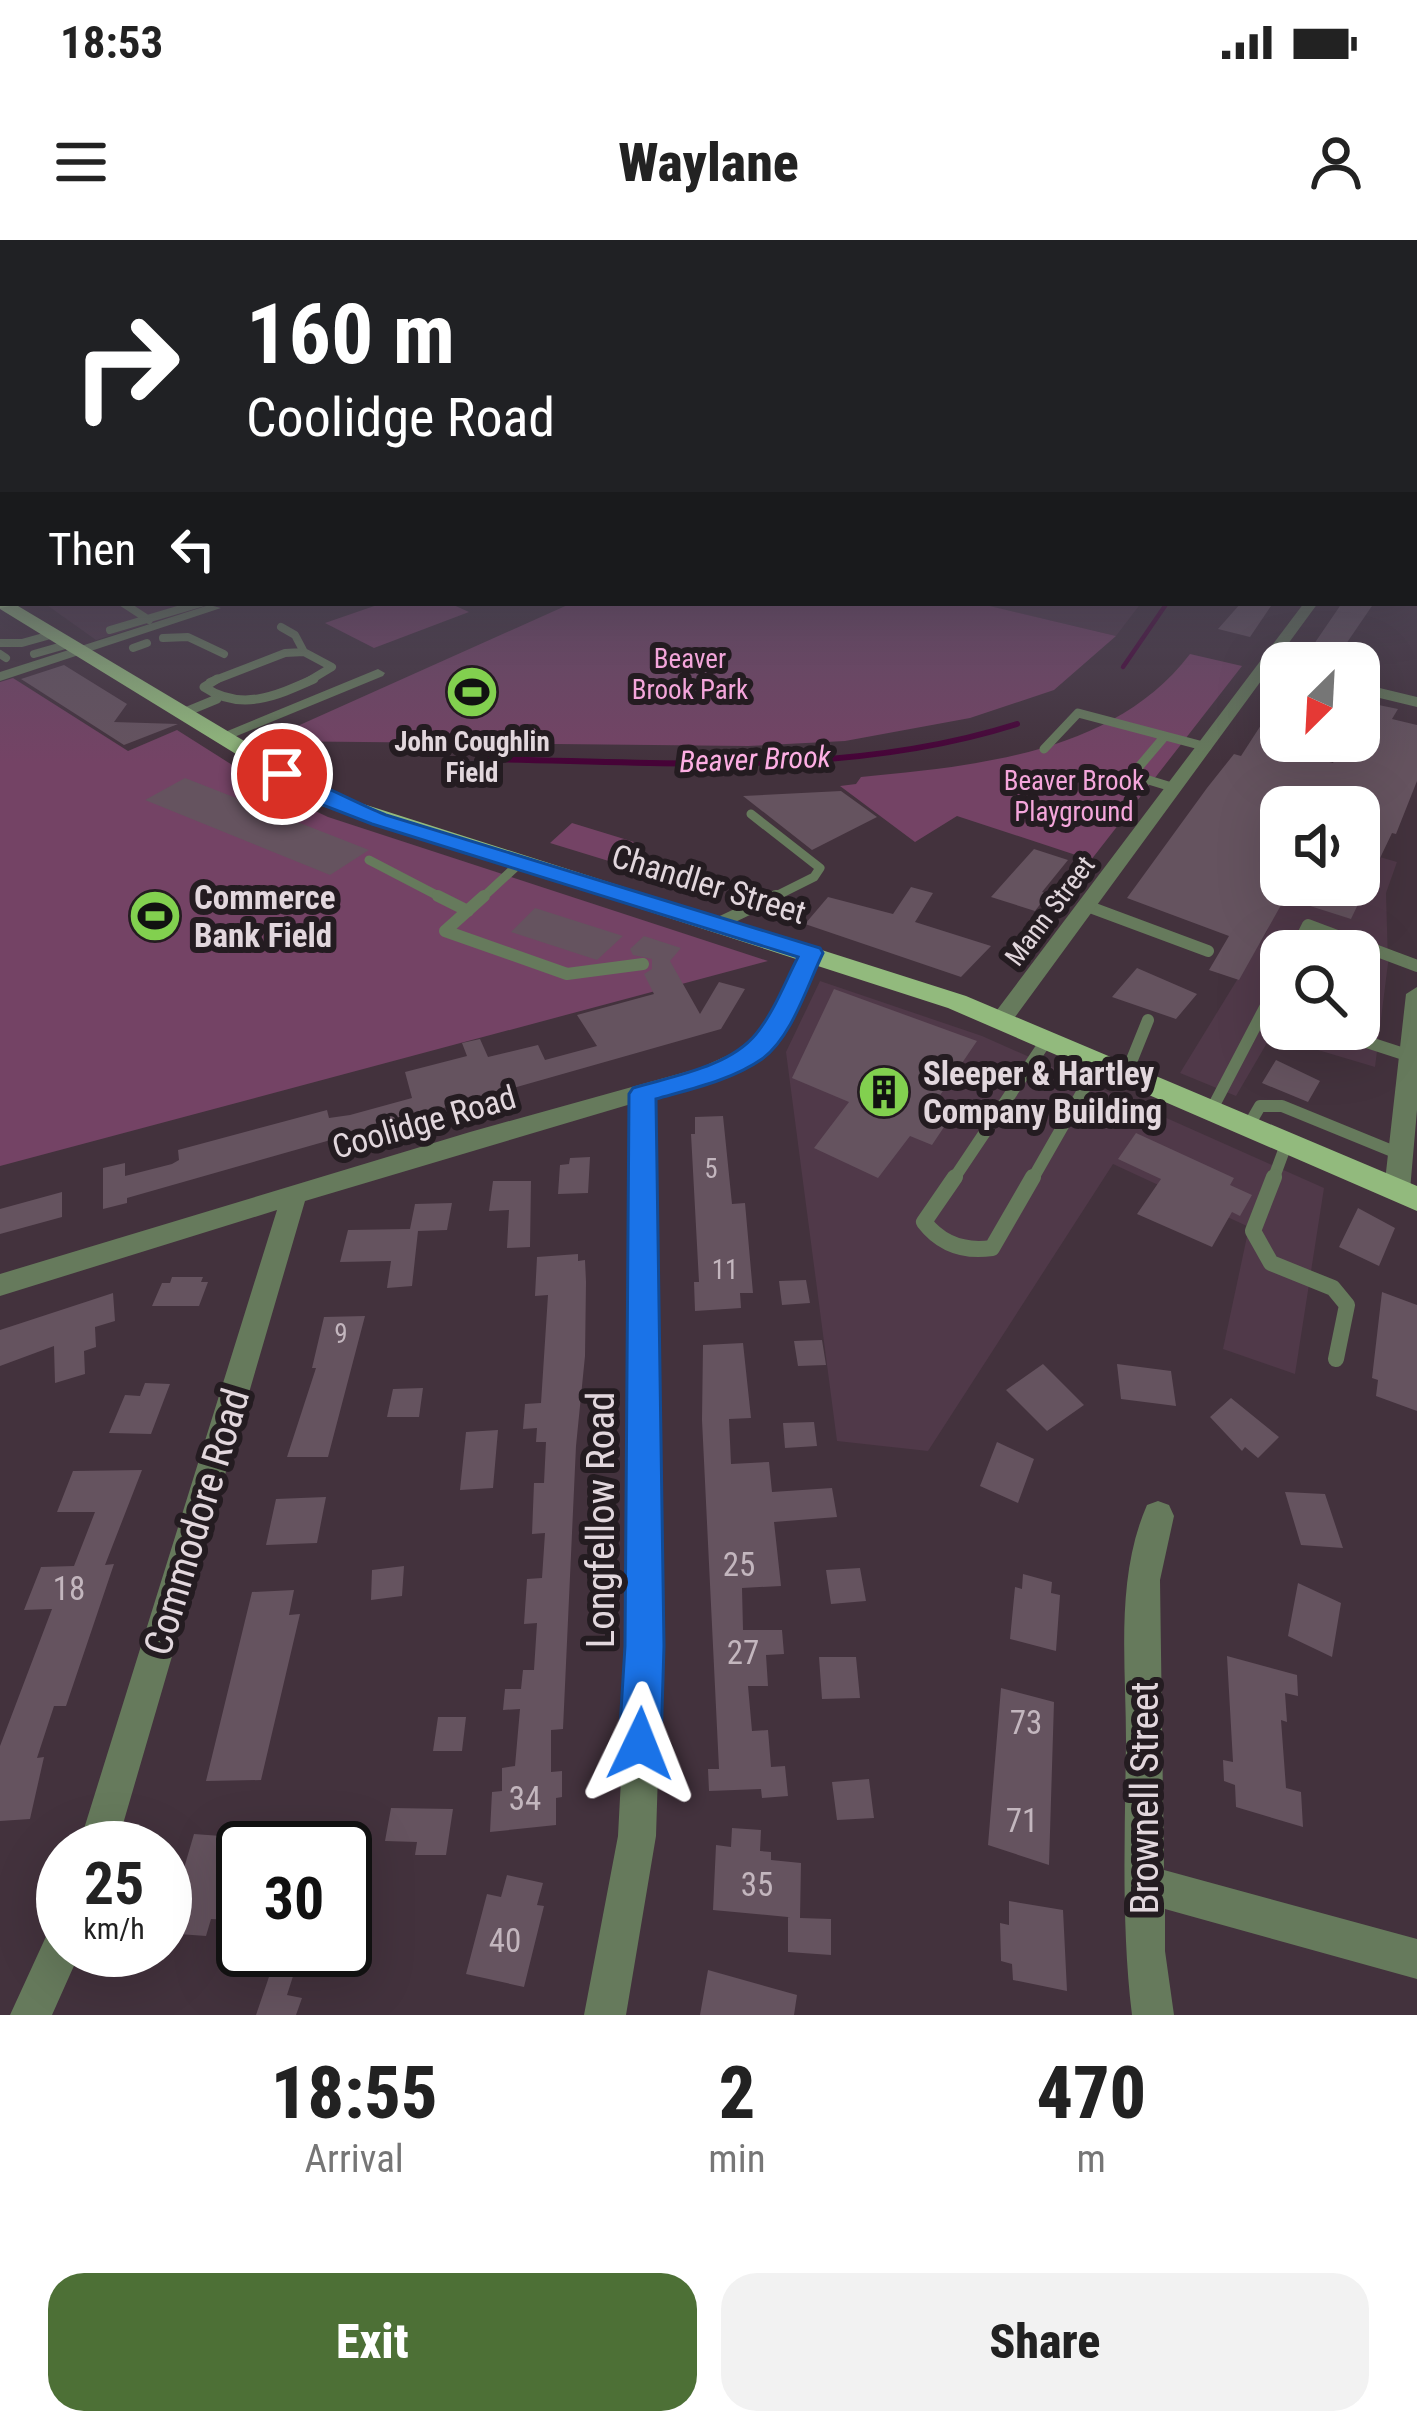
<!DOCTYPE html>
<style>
:root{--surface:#fff;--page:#f2f2f2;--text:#222;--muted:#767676;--accent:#4d7036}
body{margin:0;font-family:"Roboto Condensed",sans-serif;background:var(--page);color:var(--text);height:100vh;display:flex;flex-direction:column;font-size:45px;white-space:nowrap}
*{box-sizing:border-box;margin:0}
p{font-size:39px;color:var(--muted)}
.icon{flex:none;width:66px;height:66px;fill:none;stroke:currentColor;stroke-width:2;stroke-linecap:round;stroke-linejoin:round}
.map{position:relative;height:1775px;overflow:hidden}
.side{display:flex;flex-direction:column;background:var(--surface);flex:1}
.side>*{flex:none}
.top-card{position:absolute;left:0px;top:0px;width:1419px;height:366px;box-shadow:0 12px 48px #0002;background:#202124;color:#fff;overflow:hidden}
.needle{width:78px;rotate:204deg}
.controls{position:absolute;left:1260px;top:402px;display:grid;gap:24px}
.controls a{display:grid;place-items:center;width:120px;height:120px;border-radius:24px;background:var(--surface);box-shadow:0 12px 48px #0002;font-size:60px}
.speed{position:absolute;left:36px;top:1581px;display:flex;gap:24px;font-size:60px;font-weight:700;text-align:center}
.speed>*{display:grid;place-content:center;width:156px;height:156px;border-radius:50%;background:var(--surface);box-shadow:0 12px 48px #0002;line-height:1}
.speed small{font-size:30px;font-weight:400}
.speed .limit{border:6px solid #111;border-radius:18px;background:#fff;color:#111}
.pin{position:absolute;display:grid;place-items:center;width:102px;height:102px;color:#fff;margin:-51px;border:6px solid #fff;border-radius:50%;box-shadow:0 3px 12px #0007}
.me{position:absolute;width:132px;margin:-66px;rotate:2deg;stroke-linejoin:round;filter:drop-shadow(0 0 9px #0008)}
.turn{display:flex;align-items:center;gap:42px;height:252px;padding:0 48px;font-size:54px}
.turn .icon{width:156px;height:156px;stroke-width:2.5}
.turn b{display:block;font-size:84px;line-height:102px}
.then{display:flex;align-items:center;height:114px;padding:0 48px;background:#0003;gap:24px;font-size:45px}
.eta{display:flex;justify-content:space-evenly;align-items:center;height:204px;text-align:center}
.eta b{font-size:72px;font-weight:800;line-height:84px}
.cta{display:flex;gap:24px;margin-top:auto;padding:24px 48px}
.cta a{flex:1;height:138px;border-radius:36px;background:var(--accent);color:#fff;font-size:48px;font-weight:800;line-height:138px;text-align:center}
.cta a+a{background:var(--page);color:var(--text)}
.status{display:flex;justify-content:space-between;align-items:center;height:84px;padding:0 60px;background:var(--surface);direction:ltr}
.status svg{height:33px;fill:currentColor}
header{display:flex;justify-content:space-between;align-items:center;height:156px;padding:0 48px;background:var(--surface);font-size:54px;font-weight:800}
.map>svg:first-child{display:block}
</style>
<div class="status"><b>18:53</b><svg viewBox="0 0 49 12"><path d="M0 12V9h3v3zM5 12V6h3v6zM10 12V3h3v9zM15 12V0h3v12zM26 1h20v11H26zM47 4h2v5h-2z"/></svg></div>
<header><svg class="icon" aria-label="menu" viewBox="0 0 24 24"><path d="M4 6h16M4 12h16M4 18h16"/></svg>Waylane<svg class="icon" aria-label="person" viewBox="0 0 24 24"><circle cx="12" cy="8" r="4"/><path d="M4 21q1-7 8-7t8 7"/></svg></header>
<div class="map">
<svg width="1417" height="1775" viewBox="0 0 1417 1775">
<rect width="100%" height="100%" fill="#43323d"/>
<path fill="#503949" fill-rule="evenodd" d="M44,363h173l-121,37z
M975,363h166l-25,33z
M1359,611l38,11 -11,31 2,70 -13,104 -104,-31 -35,60 -56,-23 87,-142 14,-46h78zM1281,711h78v78h-78z
M820,741l162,55 342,152 -29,186 -72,-25 26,-122 -136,-63 -185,287 -91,-10 -51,-389z"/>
<path fill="#744365" d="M383,363h66l20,9 -95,36 -49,-25z
M572,363h405l139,33 -62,54 -84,28 -125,23 -97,5 -484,-5z
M1190,414l52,12 -151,194 -134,-44 -42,26 -75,-56 16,-2 5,-7c114,-11 253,-23 329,-123z
M13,438l115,73 49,-21 98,62 53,25 440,144 -768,205v-484z
M572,583l62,19 -22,20 -62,-19z"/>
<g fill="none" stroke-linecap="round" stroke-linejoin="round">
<path stroke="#460337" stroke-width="4.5" d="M1123,427l44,-64"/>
<path stroke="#460337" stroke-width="6" d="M488,519c176,3 359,19 529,-35"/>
</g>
<path fill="#65535f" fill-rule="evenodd" d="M1241,363h32l-23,34 -32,-8z
M1342,363h32l-41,60h-32z
M64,425l63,39 -13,18 64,2 -54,21 -103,-66z
M1281,454v55l52,14 12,-22h14v-23l10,-15 29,6 -6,10 25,6v56l-21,53 -4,-1 -41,86 -66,-21 -46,82 -30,-10 20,-34 -102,-38 80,-110 27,-34 7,2zM1281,567h78v78h-78z
M185,538l184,72 -39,25 -185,-75z
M841,551l36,26 -65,33 -69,-54z
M1034,609l34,11 -26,32 6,2 -13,17 -44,-14z
M911,647l22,6 -18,29 76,24 -30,31 -156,-53 23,-27 65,17z
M535,668l88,28 -26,24 -86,-28z
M644,696l37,12 -11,13 30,53 19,-32 26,7 -24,40 -594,169v5l-24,6v-41l22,-5v13l47,-12 7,-4 -1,-10 149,-40 2,8 21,-3 62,-17 -7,-26 62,-16 -5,-13 18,-4 8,18 50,-12 7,15 52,-14 -20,-31 77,-21 -10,-20 8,-5v-10l-19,-4 -3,-6z
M1137,728l60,26 -21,25 -64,-22z
M834,749l143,52 -45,66 20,8 -20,30 -22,-9 -32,42 -64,-30 35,-46 -57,-24z
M1276,820l44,21 -12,21 -46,-19z
M723,876l9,88 13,-1 8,90h-13l1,15 -46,3 -1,-29h5l-8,-148h4v-17z
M1136,893l98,45 -4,7 22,10 -12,21 -8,-4 -20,35 -75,-33 24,-35 -43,-20z
M590,917l-2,36 -30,1 2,-29 9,-1 1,-6z
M493,941h38l-1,66 -23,1 2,-38 -20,1z
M62,952v25l-62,17v-25z
M452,963l-5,27 -29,1 -6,55 -25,2 4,-27 -51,1 8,-32 62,-1 5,-25z
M1358,968l37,20 -16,38 -40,-19z
M578,1014v7l7,-1 1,22 -1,74 -9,90 -13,283 -12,1v42l11,-1v26l-6,1v27l-66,7 2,-40 10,-1v-23l13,-2 5,-57 -17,1 2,-21h16l2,-19h11l3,-47 -13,1 3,-45 15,-1 3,-45 -13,1 2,-51h10l2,-41h-10l1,-14 -14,1 2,-25 16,-1 7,-108 -13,1 2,-39z
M172,1037h31l-2,5h7l-9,24h-47l10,-23h8z
M806,1040l4,23 -28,2 -3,-24z
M1382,1052l35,13v106l-41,-15 2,-16 -6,-2z
M113,1053l2,28 -20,6 1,20 -12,4 1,23 -30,9 -1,-37 -54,20v-36z
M365,1076l-37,141h-41l29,-89h-4l12,-51z
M822,1100l4,25 -28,1 -4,-25z
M743,1103l8,75 -22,1 2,45 38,-2 3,30 60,-4 5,29 -63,5 7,64 -39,2 1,42h39l2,24 -18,1 2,31h-20l4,45 16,-1 3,37 14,-1 3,30 -26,2 -1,-9 -52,2 -1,-22h11l-17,-349 1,-75z
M1043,1124l41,41 -37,26 -41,-41z
M1117,1124l54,7 5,35 -55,-7z
M145,1143l25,1 -19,50 -42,-1 16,-38 15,1z
M423,1148l-4,29h-32l6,-28z
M1231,1158l48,39 -21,21 -13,-11 -3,4 -32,-34z
M814,1182l3,24 -32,2 -2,-25z
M498,1190l-5,58 -33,2 6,-58z
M997,1202l37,17 -16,44 -38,-17z
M142,1230l-37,95 9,-1 -48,142h-12l-17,52 7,-1 -14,62 -30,2v-75l52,-137 -28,1 17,-43 33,-1 21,-54h-38l16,-41z
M1285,1252l40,2 18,54 -42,-3z
M326,1257l-9,46 -51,2 10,-46z
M404,1326l-2,30 -31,4 1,-30z
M860,1328l6,33 -35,3 -5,-34z
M1023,1334l29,8 -1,11 9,2 -4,56 -46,-12 5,-52 7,2z
M1298,1343l43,20 -9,54 -44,-21z
M294,1350l-5,25 11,-1 -39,166 -55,1 46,-189z
M1227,1416l70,19 1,21 -13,-3 2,29 -6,-2 5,68 15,4 2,35 -67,-20 -1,-22 -11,-4 -1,-21 10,2z
M819,1417h37l4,41 -38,1z
M1001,1448l53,14 -5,163 -61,-20z
M438,1477h28l-4,34h-29z
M869,1539l5,39 -37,2 -5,-38z
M391,1568l62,1 -7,46h-31l2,-13 -32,-1z
M732,1588l29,2 -1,21 11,1v8l30,3 -1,55 31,1v36l-43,-3v-35l10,1 -85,-8 3,-65 15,2z
M194,1594l41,3 -6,20 14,1v27l-10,35 -22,-1 -5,17 -41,-3z
M507,1635l36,8 -6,22 7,1 -20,81 -58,-13 21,-80 14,3z
M1009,1661l54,9 4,81 -54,-11 -1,-16 -11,-3 -1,-38 9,2z
M273,1725l22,5 -8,25 15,3 -6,17h-40z
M708,1730l89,25 -3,20h-94z"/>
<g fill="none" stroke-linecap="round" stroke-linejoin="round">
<path stroke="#667a5c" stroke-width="8" d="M123,363l26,17
M281,387l14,8 9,17
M110,390l91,-27
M163,398l25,-1 36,17
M0,403h22l32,-9
M133,408l14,-5
M0,414l6,4
M34,414l35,-10
M210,442l75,-29 19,-1 28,15 -25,15"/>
<path stroke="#667a5c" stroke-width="9" d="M217,439l-13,8c37,25 72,9 110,-8
M183,473l34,-14
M1165,496l-33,39 43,13
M1044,509l34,-36 129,34
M751,574l69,54 -6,9 -44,22
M369,620l75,39
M481,659l40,-37"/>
<path stroke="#667a5c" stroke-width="12" d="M438,656l30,15
M484,656l-39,35 122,43 76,-10
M1087,666l121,45
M717,684l59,-28
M1295,711l13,-26 109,41
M1359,731l9,-25
M1263,773l18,6
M1311,789l23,8 2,-7
M1336,792l77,25
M1127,832l21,-52
M1212,869l69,-132
M1249,885l11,-19h22l120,49
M953,940l95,-142
M1032,940l68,-119
M1273,940l14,-38"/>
<path stroke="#667a5c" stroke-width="16" d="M955,937l-31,45c17,22 40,30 68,26l41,-71
M1274,937l-21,54 18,32 62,25 14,17 -11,54"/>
<path fill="#667a5c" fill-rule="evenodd" d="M1417,300v8l-1,1v-8z
M3,303v8l-3,1v-8z
M1304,363h14l-308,421h-16l-3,-5 3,-5z
M209,365l12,3 -221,73v-9z
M378,429l7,4 -2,3 -156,64 -14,-3z
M1359,443l58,14v10l-58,-14z
M812,707l10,6c-16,32 -31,84 -61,105 -31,21 -71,29 -106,39l7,549 -6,190 -30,179h-42l34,-179 10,-190 3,-542 -326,97 -189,647h-38l199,-638 -277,86v-22l470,-142 230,-64 46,-21 16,-18 40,-76z
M1417,747v123l-7,80 -4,7h-18l-4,-7 22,-196z
M1158,1261l11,4 5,11 -14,64 4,290 253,69v40l-252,-70v42l9,64h-42c-11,-91 -7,-183 -6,-274 0,-78 -11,-163 21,-236z
M63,1684v26h18l-29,65h-42l39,-85z"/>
<path fill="#7f9e6f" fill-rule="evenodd" d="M1416,332h1v8h-1z"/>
<path fill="#92ba7d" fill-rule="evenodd" d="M0,357l3,6h10l322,192 631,201 451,190v25l-469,-203 -629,-203 -319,-196z"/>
<path fill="#a4d489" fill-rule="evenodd" d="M0,356l3,7h9l-2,3 -10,2z"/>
</g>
<linearGradient id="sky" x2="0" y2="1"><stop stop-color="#251c22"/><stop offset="0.52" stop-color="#554f62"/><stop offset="1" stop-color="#554f62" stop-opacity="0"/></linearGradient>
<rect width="1417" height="522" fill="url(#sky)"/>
<path fill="#1a73e8" stroke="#114b97" stroke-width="3" d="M276,530c16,-2 87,37 110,45l434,133 3,5c-16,33 -31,84 -61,106 -30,21 -71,30 -106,40l8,547 -3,98 -6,15 -15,6 -15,-6 -6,-15 6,-98 4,-552 4,-6c40,-12 96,-21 123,-54 18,-22 29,-52 42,-77l-426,-133 -52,-20 -44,-26z"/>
<defs>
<g id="stadium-disc" transform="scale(2.7)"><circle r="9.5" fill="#82d04f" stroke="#241c21"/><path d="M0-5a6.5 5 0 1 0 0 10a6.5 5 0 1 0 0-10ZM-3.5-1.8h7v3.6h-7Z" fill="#111"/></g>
<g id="building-disc" transform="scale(2.7)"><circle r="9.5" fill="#82d04f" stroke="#241c21"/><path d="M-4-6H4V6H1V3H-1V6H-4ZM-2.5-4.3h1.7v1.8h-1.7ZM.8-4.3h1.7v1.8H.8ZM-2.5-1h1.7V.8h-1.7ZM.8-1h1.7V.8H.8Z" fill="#111"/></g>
</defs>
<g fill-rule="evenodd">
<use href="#stadium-disc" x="472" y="452"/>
<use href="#stadium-disc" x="155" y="676"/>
<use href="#building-disc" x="884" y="852"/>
</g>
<g text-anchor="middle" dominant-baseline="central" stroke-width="12" stroke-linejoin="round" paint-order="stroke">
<g font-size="27" fill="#f4a6db" stroke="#241c21">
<text x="690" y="419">Beaver<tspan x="690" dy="31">Brook Park</tspan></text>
<text x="1074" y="541">Beaver Brook<tspan x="1074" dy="31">Playground</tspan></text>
</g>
<g font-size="27" font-weight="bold" fill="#e2d7dd" stroke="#241c21">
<text x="472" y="502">John Coughlin<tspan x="472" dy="31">Field</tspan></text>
</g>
<g font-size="27" fill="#e2d7dd" stroke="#241c21">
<text transform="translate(1050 671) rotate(-53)">Mann Street</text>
</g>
<g font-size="27" fill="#c3b6be">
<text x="711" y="929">5</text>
<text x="725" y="1030">11</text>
<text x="341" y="1094">9</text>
</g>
<g font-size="30" font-style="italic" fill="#fdaee3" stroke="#241c21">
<text transform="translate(755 519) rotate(-2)">Beaver Brook</text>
</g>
<g font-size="33" fill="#e2d7dd" stroke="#241c21">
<text transform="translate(709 644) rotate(17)">Chandler Street</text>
<text transform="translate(424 882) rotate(-16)">Coolidge Road</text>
</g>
<g font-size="33" font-weight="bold" fill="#e2d7dd" stroke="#241c21" text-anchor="start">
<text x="194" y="657">Commerce<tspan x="194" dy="38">Bank Field</tspan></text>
<text x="923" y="833">Sleeper &amp; Hartley<tspan x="923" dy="38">Company Building</tspan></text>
</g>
<g font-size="33" fill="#c3b6be">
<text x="739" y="1324">25</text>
<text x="69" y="1348">18</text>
<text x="743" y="1412">27</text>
<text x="1026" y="1482">73</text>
<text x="525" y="1558">34</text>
<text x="1022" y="1580">71</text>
<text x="757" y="1644">35</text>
<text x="505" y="1700">40</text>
</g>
<g font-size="39" fill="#e2d7dd" stroke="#241c21">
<text transform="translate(601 1280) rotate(-90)">Longfellow Road</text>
<text transform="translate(197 1282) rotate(-73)">Commodore Road</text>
<text transform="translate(1145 1558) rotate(-90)">Brownell Street</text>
</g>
</g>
</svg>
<div class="controls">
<a><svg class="needle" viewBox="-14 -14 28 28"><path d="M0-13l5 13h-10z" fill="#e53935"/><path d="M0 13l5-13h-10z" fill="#767676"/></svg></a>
<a><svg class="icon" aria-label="sound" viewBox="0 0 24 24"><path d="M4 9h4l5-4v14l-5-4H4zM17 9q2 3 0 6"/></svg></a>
<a><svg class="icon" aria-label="search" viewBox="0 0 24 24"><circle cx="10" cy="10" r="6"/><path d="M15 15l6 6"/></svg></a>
</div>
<div class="speed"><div>25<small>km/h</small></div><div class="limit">30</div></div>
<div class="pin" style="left:282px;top:534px;background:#d93025"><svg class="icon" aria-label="arrive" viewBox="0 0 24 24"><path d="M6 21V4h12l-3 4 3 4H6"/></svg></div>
<svg class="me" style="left:640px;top:1504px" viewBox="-20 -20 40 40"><path d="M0-17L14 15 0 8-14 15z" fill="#1a73e8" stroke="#fff" stroke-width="4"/></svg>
<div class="top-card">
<div class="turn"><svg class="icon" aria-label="right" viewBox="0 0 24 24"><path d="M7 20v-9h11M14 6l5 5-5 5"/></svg><div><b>160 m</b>Coolidge Road</div></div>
<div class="then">Then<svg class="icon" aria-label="left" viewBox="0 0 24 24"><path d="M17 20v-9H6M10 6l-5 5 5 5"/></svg></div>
</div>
</div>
<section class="side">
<div class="eta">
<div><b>18:55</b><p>Arrival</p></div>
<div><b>2</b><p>min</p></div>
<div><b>470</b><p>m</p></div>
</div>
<div class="cta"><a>Exit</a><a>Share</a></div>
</section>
